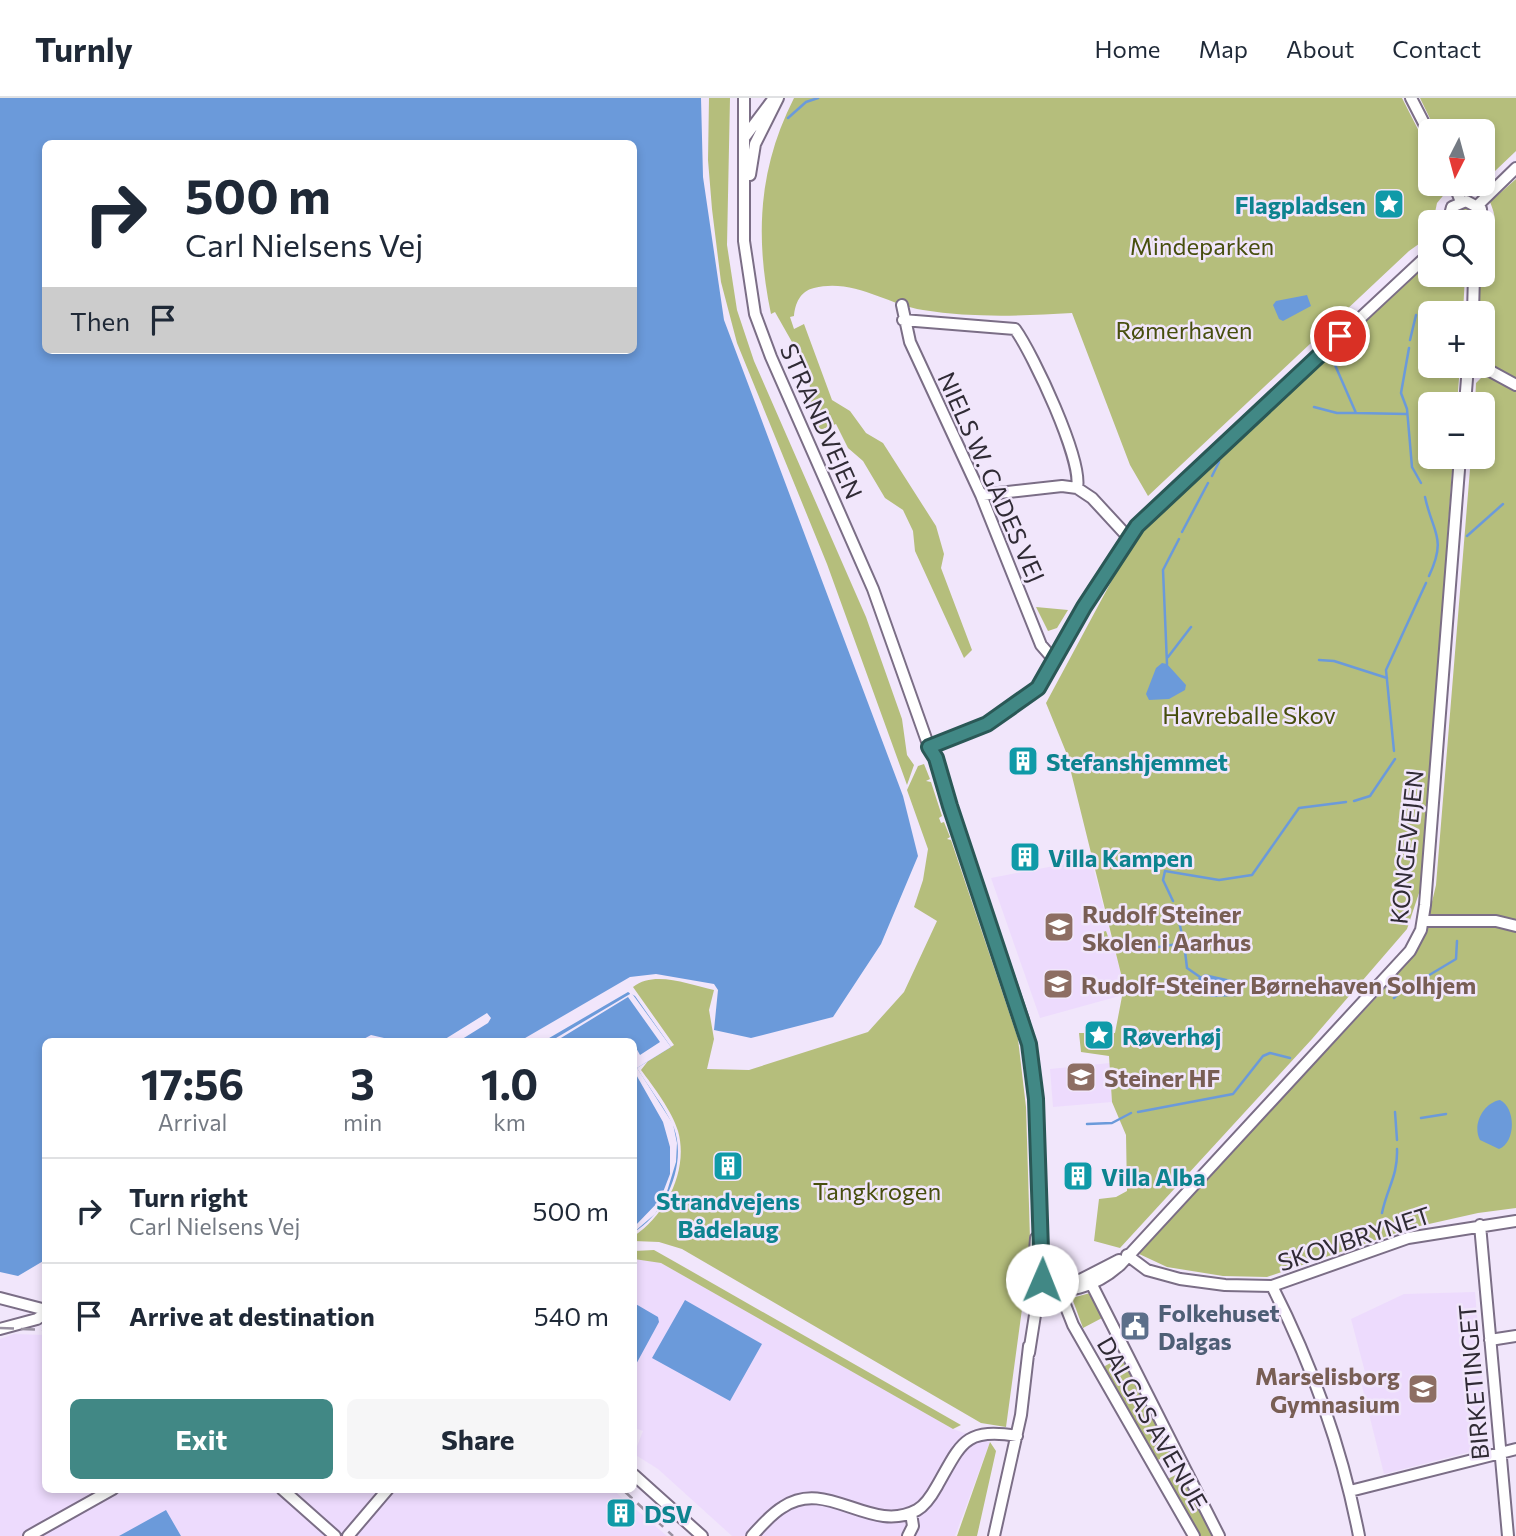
<!DOCTYPE html>
<meta charset="utf-8">
<style>
:root{--surface:#fff;--page:#f6f6f7;--text:#1f2937;--muted:#747a83;--line:#e0e1e3;--accent:#418885}
body{margin:0;font-family:Commissioner,sans-serif;background:var(--page);color:var(--text);height:100vh;display:flex;flex-direction:column;font-size:26px;white-space:nowrap}
*{box-sizing:border-box;margin:0}
p{font-size:23px;color:var(--muted)}
.icon{flex:none;width:38px;height:38px;fill:none;stroke:currentColor;stroke-width:2;stroke-linecap:round;stroke-linejoin:round}
.map{position:relative;flex:1;overflow:hidden}
.details{position:absolute;left:42px;top:940px;width:595px;height:455px;display:flex;flex-direction:column;background:var(--surface);border-radius:10px;box-shadow:0 4px 10px #0003}
.details>*{flex:none}
.hud{position:absolute;left:42px;top:42px;width:595px;height:214px;border-radius:10px;box-shadow:0 4px 10px #0003;background:#fff;color:var(--text);overflow:hidden}
.needle{width:46px;rotate:186deg}
.tools{position:absolute;left:1418px;top:21px;display:grid;gap:14px}
.tools a{display:grid;place-items:center;width:77px;height:77px;border-radius:10px;background:var(--surface);box-shadow:0 4px 10px #0003;font-size:35px}
.pin{position:absolute;display:grid;place-items:center;width:60px;height:60px;color:#fff;margin:-30px;border:4px solid #fff;border-radius:50%;box-shadow:0 2px 7px #0007}
.me{position:absolute;width:77px;margin:-38px;rotate:1deg;stroke-linejoin:round;filter:drop-shadow(0 0 5px #0008)}
.turn{display:flex;align-items:center;gap:24px;height:147px;padding:0 28px;font-size:32px}
.turn .icon{width:91px;height:91px;stroke-width:2.5}
.turn b{display:block;font-size:49px;line-height:60px}
.then{display:flex;align-items:center;height:66px;padding:0 28px;background:#0003;gap:14px;font-size:26px}
.eta{display:flex;justify-content:space-evenly;align-items:center;height:119px;text-align:center}
.eta b{font-size:42px;font-weight:700;line-height:49px}
.button{display:flex;gap:14px;margin-top:auto;padding:14px 28px}
.button a{flex:1;height:80px;border-radius:10px;background:var(--accent);color:#fff;font-size:28px;font-weight:700;line-height:80px;text-align:center}
.button a+a{background:var(--page);color:var(--text)}
ul{padding:0;list-style:none}
li{display:flex;align-items:center;gap:21px;height:105px;padding:0 28px;border-top:2px solid var(--line)}
li div{flex:1}
li b{display:block;font-size:26px}
li em{font-style:normal}
header{display:flex;align-items:center;gap:42px;box-sizing:border-box;height:98px;padding:0 35px;background:var(--surface);border-bottom:2px solid var(--line)}
header strong{font-size:33px}
nav{display:flex;gap:38px;margin-inline-start:auto;font-size:24px}
.map>svg:first-child{display:block}
</style>
<header>
<strong>Turnly</strong>
<nav><a>Home</a><a>Map</a><a>About</a><a>Contact</a></nav>
</header>
<div class="map">
<svg width="1516" height="1438" viewBox="0 0 1516 1438">
<rect width="100%" height="100%" fill="#f1e6fb"/>
<path fill="#eddbfd" d="M1091,761l33,127 -1,9 -83,23 -49,-140z
M1110,965l2,39 -59,5 -3,-38z
M641,1160l20,5 292,166 37,13 -35,94h-223l-74,-67 -24,-15 9,-23 -9,-3v-169z
M1475,1194l13,152 -3,4 -101,26 -24,-96 6,-2 -15,-57 53,-25z
M14,1236l31,1 1,154h566l55,47h-486l-15,-26 -47,26h-119v-197z"/>
<path fill="#b5be7c" d="M709,0h21l-3,147 10,65 17,51 112,256 36,102 5,36 7,10 -7,20 -80,-221 -90,-221 -16,-61 -9,-73 -4,-49z
M794,0h608l28,55v31h15l2,7 -10,12 -4,19h-3v14l-21,15 -261,245 -18,-31 -58,-152c-50,3 -99,5 -149,-3 -37,-6 -70,-32 -109,-22 -14,3 -19,16 -20,28l-4,1 4,12 10,-5 28,76 18,11 16,22 17,10 53,83 8,28 -3,14 31,82 -8,8 -49,-107 -2,-20 -10,-21 -18,-12 -22,-37 -15,-13 -12,-24 -16,6 -9,-21 -2,-37 -34,-60 -4,2c-16,-77 -13,-145 23,-216z
M1420,0h96v53l-21,20 -13,-3v-37h-46z
M1516,81v201l-34,-20v-47h-4c1,-10 3,-67 5,-70 9,-18 17,-17 7,-41z
M1466,108l10,6 2,10h-25l3,-12z
M1430,162v15h35l-2,38h-33v53h30l-3,38h-27v53h23l-30,424 -16,48 -95,110 -192,209 -26,-7 5,-42 17,-2 11,-6 -1,-56 -14,-33 -3,-46 -28,-4 -2,-19h36l9,-47 -58,-234 -20,-49 87,-162 50,-54z
M1485,276l31,16v818l-38,5 -67,15 -144,49 -44,-1 -56,-9 -30,-14 253,-270 33,-43 13,-55 35,-428h11v-53h-7l1,-21z
M1036,509l32,3 -11,18 -9,3z
M924,666l6,15 -4,2 5,1 11,34 -3,2 2,5 3,-1 6,15 -3,2 4,1 67,199 8,68 4,132 -1,15 -4,1 -1,16 3,1 -21,155 -25,-4 -299,-174 -23,-7 -25,-1v-5c32,-21 55,-66 44,-105 -6,-20 -25,-45 -37,-61l7,-9 26,-16 -41,-58c22,-17 56,-2 81,3l-5,20 5,29 -7,30 42,1 119,-38 36,-40 33,-71 -23,-14 9,-27 5,-31 -21,-59 11,-24z
M1106,833l6,17 -11,4 -5,-18z
M654,1152l23,13 284,162 -8,4 -292,-166 -27,-4v-8z
M1090,1195l12,25 -19,10 -11,-30z
M1121,1259h4l48,95 -17,9 -51,-89v-6z
M990,1344l6,9 -19,85h-20z
M1183,1373l31,65h-17l-31,-56z"/>
<path fill="#6b9ada" fill-rule="evenodd" d="M0,0h701l2,79 21,143 179,476 15,60 -37,88 -48,73 -82,21 -37,-8 4,-40 -4,-6 -58,-10 -26,3 -110,64h-61l29,-18 3,-5 -4,-5 -45,28h-45l-26,-6 -11,6h-314l-1,219 -27,16 -18,-4zM46,46h588v206h-588z
M1307,197l4,11 -28,15 -4,-2 -6,-14 3,-4z
M1162,565l5,1 19,21 -1,5 -16,9 -20,1 -3,-6 10,-26z
M1205,876l27,6 7,4 -1,12 -27,1 -8,-6 -5,-13z
M628,894l7,4 36,51 -34,21c10,17 30,42 37,60 13,36 -8,85 -40,104v-191h-90z
M1500,1002c16,8 16,42 -1,49l-19,-9c-8,-15 3,-37 20,-40z
M685,1202l77,44 -32,57 -78,-43z
M634,1205l24,14 1,5 -25,46z
M166,1412l15,26h-62z"/>
<path fill="#f1e6fb" d="M628,890l43,59 -34,21 36,56 4,19 -1,19 -11,36 -10,16 -21,18v-5l26,-27 10,-26v-27l-7,-25 -29,-51v-27l6,11 20,-13 -32,-45 -72,44h-5l79,-47z"/>
<g fill="none" stroke-linecap="round" stroke-linejoin="round">
<path stroke="#6b9ada" stroke-width="2.5" d="M788,20l18,-16 12,-4
M1410,242l6,-25
M1409,250l-8,45 6,16 5,58 9,16
M1335,267l21,48 50,1
M1314,309l23,6h18
M1212,378l7,-14
M1425,399c8,37 22,40 4,79
M1182,434l26,-49
M1467,438l36,-32
M1168,559l23,-30
M1319,562l15,1 53,17
M1167,566l-4,-94 16,-31
M1394,653l-8,-81 40,-87
M1354,703l16,-5 25,-37
M1173,803l-10,-21 2,-9 54,9 33,-5 47,-67 47,-6
M1184,845l3,25 13,9
M1146,851l38,-6 -7,-30
M1426,879l30,-18 1,-18
M1394,900l14,-14
M1138,1014l95,-18 30,-38 7,-3 20,5
M1395,1014l2,28
M1421,1020l25,-4
M1087,1026l25,-1 19,-10
M1382,1115c5,-25 16,-37 15,-64"/>
<g stroke="#7b6e86" stroke-width="14">
<path id="minor" d="M744,0v143l11,73 16,43 102,232 56,158 7,11 14,48 73,214 10,46 10,198 -14,89
M1411,0l19,37
M744,40l30,-40
M750,77l5,-31 23,-46
M1454,86l7,18
M1477,108l39,-38
M1448,124l4,-15 14,-6 15,8 1,17
M902,207l8,37 71,153 60,150 13,15
M1473,215l1,-38
M903,222l112,9c18,25 68,131 62,159l15,10 36,39
M1481,268l35,19
M1465,306l3,-38
M981,397l81,-9 15,2
M929,649l58,-23 51,-36 46,-81 53,-81 293,-273
M1423,823h73l20,5
M1480,1127l28,311
M1127,1157l20,15 33,9 45,6 47,1 136,-48 108,-17
M1035,1182h45l39,-20
M1080,1182l12,5 127,251
M1272,1188c41,81 70,161 87,250
M1032,1192c36,3 61,-1 88,-25l290,-314 11,-21 4,-25 35,-448
M1060,1194l13,33 121,211
M1032,1197l4,-57
M0,1200l46,12
M0,1231l37,-10 9,-6
M1490,1242l26,-4
M634,1377l68,61
M282,1391l53,47
M1350,1393l166,-42
M29,1438l84,-47
M348,1438l40,-47
M752,1438c9,-10 19,-22 31,-29 44,-30 88,28 134,3 9,-5 15,-15 20,-24 24,-42 27,-59 80,-50
M908,1438l5,-10 -2,-13
M994,1438l27,-121 8,-69"/>
</g>
<use href="#minor" stroke="#fff" stroke-width="10"/>
<path stroke="#9890a0" stroke-width="2.5" stroke-dasharray="14 7" stroke-linecap="butt" d="M0,1230l46,2
M622,1391l51,47"/>
</g>
<g fill="none" stroke-linecap="round" stroke-linejoin="round">
<g stroke="#2a5856" stroke-width="18">
<path id="route" d="M1042,1182l-6,-181 -7,-55 -79,-238 -14,-48 -7,-11 58,-23 51,-36 46,-81 53,-81 203,-190"/>
</g>
<use href="#route" stroke="#418885" stroke-width="12"/>
</g>
<defs>
<g id="sight-square" transform="scale(1.575)"><rect x="-9" y="-9" width="18" height="18" rx="4" fill="#0f9aa8" stroke="#f1e6fb"/><path d="M0-6L1.8-2.2L6-1.7L2.9 1.2L3.7 5.4L0 3.3L-3.7 5.4L-2.9 1.2L-6-1.7L-1.8-2.2Z" fill="#fff"/></g>
<g id="building-square" transform="scale(1.575)"><rect x="-9" y="-9" width="18" height="18" rx="4" fill="#0f9aa8" stroke="#f1e6fb"/><path d="M-4-6H4V6H1V3H-1V6H-4ZM-2.5-4.3h1.7v1.8h-1.7ZM.8-4.3h1.7v1.8H.8ZM-2.5-1h1.7V.8h-1.7ZM.8-1h1.7V.8H.8Z" fill="#fff"/></g>
<g id="school-square" transform="scale(1.575)"><rect x="-9" y="-9" width="18" height="18" rx="4" fill="#8d6e63" stroke="#f1e6fb"/><path d="M0-5L7-2L0 1L-7-2ZM-4 1L0 2.5L4 1V4Q0 6-4 4Z" fill="#fff"/></g>
<g id="civic-square" transform="scale(1.575)"><rect x="-9" y="-9" width="18" height="18" rx="4" fill="#5c6f8a" stroke="#f1e6fb"/><path d="M-.6-6.5H3V-4.5H.6V-3L4-1V1h2V6H-6V1h2V-1L-.6-3ZM-1.2 2.5V6h2.4V2.5Z" fill="#fff"/></g>
<g id="university-square" transform="scale(1.575)"><rect x="-9" y="-9" width="18" height="18" rx="4" fill="#8d6e63" stroke="#f1e6fb"/><path d="M0-5L7-2L0 1L-7-2ZM-4 1L0 2.5L4 1V4Q0 6-4 4Z" fill="#fff"/></g>
</defs>
<g fill-rule="evenodd">
<use href="#sight-square" x="1389" y="106"/>
<use href="#building-square" x="1023" y="663"/>
<use href="#building-square" x="1025" y="759"/>
<use href="#school-square" x="1059" y="829"/>
<use href="#school-square" x="1058" y="886"/>
<use href="#sight-square" x="1099" y="937"/>
<use href="#school-square" x="1081" y="979"/>
<use href="#building-square" x="728" y="1068"/>
<use href="#building-square" x="1078" y="1078"/>
<use href="#civic-square" x="1135" y="1228"/>
<use href="#university-square" x="1423" y="1291"/>
<use href="#building-square" x="621" y="1415"/>
</g>
<g text-anchor="middle" dominant-baseline="central" stroke-width="5" stroke-linejoin="round" paint-order="stroke">
<g font-size="24" font-weight="bold" fill="#0d838f" stroke="#f1e6fb" text-anchor="start">
<text x="1366" y="106" text-anchor="end">Flagpladsen</text>
<text x="1046" y="663">Stefanshjemmet</text>
<text x="1048" y="759">Villa Kampen</text>
<text x="1122" y="937">Røverhøj</text>
<text x="1101" y="1078">Villa Alba</text>
<text x="728" y="1102" text-anchor="middle">Strandvejens<tspan x="728" dy="28">Bådelaug</tspan></text>
<text x="644" y="1415">DSV</text>
</g>
<g font-size="24" fill="#474e0e" stroke="#f1e6fb">
<text x="1202" y="147">Mindeparken</text>
<text x="1184" y="231">Rømerhaven</text>
<text x="1249" y="616">Havreballe Skov</text>
<text x="877" y="1092">Tangkrogen</text>
</g>
<g font-size="24" fill="#302b35" stroke="#f1e6fb">
<text transform="translate(822 323) rotate(66)">STRANDVEJEN</text>
<text transform="translate(992 379) rotate(66)">NIELS W. GADES VEJ</text>
<text transform="translate(1406 749) rotate(-84)">KONGEVEJEN</text>
<text transform="translate(1354 1140) rotate(-18)">SKOVBRYNET</text>
<text transform="translate(1473 1284) rotate(-95)">BIRKETINGET</text>
<text transform="translate(1153 1325) rotate(60)">DALGAS AVENUE</text>
</g>
<g font-size="24" font-weight="bold" fill="#785e54" stroke="#f1e6fb" text-anchor="start">
<text x="1082" y="815">Rudolf Steiner<tspan x="1082" dy="28">Skolen i Aarhus</tspan></text>
<text x="1081" y="886">Rudolf-Steiner Børnehaven Solhjem</text>
<text x="1104" y="979">Steiner HF</text>
<text x="1400" y="1277" text-anchor="end">Marselisborg<tspan x="1400" dy="28">Gymnasium</tspan></text>
</g>
<g font-size="24" font-weight="bold" fill="#4e5e75" stroke="#f1e6fb" text-anchor="start">
<text x="1158" y="1214">Folkehuset<tspan x="1158" dy="28">Dalgas</tspan></text>
</g>
</g>
</svg>
<div class="tools">
<a><svg class="needle" viewBox="-14 -14 28 28"><path d="M0-13l5 13h-10z" fill="#e53935"/><path d="M0 13l5-13h-10z" fill="#747a83"/></svg></a>
<a><svg class="icon" aria-label="search" viewBox="0 0 24 24"><circle cx="10" cy="10" r="6"/><path d="M15 15l6 6"/></svg></a>
<a>+</a>
<a>−</a>
</div>
<div class="pin" style="left:1340px;top:238px;background:#d93025"><svg class="icon" aria-label="arrive" viewBox="0 0 24 24"><path d="M6 21V4h12l-3 4 3 4H6"/></svg></div>
<svg class="me" style="left:1042px;top:1182px" viewBox="-20 -20 40 40"><circle r="19" fill="#fff"/><path d="M0-13L10 11 0 6-10 11z" fill="#418885"/></svg>
<div class="hud">
<div class="turn"><svg class="icon" aria-label="right" viewBox="0 0 24 24"><path d="M7 20v-9h11M14 6l5 5-5 5"/></svg><div><b>500 m</b>Carl Nielsens Vej</div></div>
<div class="then">Then<svg class="icon" aria-label="arrive" viewBox="0 0 24 24"><path d="M6 21V4h12l-3 4 3 4H6"/></svg></div>
</div>
<section class="details">
<div class="eta">
<div><b>17:56</b><p>Arrival</p></div>
<div><b>3</b><p>min</p></div>
<div><b>1.0</b><p>km</p></div>
</div>
<ul>
<li><svg class="icon" aria-label="right" viewBox="0 0 24 24"><path d="M7 20v-9h11M14 6l5 5-5 5"/></svg><div><b>Turn right</b><p>Carl Nielsens Vej</p></div><em>500 m</em></li>
<li><svg class="icon" aria-label="arrive" viewBox="0 0 24 24"><path d="M6 21V4h12l-3 4 3 4H6"/></svg><div><b>Arrive at destination</b></div><em>540 m</em></li>
</ul>
<div class="button"><a>Exit</a><a>Share</a></div>
</section>
</div>
